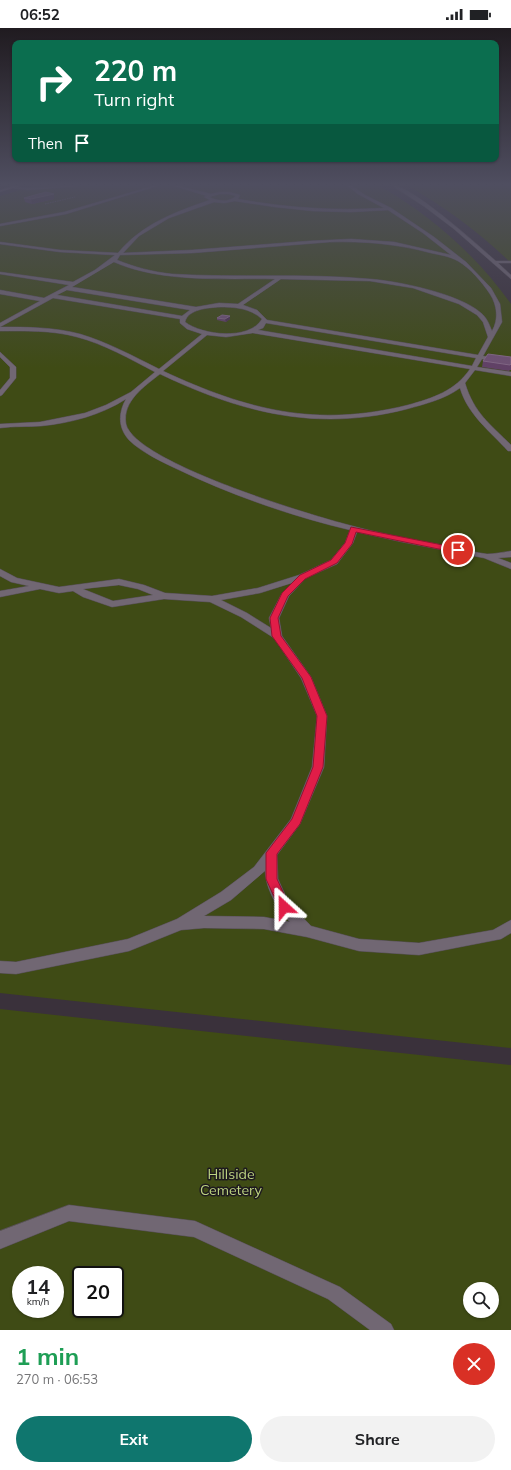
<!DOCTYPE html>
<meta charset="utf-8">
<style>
:root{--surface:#fff;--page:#f2f2f2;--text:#202124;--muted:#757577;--accent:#0f766e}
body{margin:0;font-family:Mulish,sans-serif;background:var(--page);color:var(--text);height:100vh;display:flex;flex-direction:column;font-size:15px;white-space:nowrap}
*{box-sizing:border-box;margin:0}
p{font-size:13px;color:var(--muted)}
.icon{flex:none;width:22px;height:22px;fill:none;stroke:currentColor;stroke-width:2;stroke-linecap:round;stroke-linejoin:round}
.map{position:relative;height:1302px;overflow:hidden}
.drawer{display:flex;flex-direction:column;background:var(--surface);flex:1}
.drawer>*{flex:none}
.guide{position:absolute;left:12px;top:12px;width:487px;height:122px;border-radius:8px;box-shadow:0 1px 3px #0004;background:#0b6e4f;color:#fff;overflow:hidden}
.buttons{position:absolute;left:463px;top:1254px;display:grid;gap:8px}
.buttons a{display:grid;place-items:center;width:36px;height:36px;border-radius:50%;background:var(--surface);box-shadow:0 1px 3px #0004;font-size:20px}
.speed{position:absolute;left:12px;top:1238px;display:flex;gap:8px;font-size:20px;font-weight:700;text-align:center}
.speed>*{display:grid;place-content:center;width:52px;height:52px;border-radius:50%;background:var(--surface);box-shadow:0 1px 3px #0004;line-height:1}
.speed small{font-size:10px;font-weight:400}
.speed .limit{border:2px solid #111;border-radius:6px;background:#fff;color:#111}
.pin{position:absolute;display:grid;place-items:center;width:34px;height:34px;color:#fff;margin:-17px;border:2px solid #fff;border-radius:50%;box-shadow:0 1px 4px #0007}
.me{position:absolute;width:44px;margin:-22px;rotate:336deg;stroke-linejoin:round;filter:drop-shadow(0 0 3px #0008)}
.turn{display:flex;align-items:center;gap:14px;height:84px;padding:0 16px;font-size:18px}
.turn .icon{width:52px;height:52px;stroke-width:2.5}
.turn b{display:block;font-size:28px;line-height:34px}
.then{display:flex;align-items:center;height:38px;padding:0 16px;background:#0003;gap:8px;font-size:15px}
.round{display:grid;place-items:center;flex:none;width:42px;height:42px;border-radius:21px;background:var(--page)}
.summary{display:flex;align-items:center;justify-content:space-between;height:68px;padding:0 16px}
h1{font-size:24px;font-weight:700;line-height:30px;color:#1e9e55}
.button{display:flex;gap:8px;margin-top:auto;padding:8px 16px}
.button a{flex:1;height:46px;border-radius:24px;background:var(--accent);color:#fff;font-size:16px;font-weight:700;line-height:46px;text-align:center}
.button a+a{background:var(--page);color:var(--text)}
.status{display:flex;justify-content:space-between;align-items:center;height:28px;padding:0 20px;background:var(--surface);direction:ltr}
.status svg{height:11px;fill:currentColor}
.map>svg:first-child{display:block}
</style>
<div class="status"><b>06:52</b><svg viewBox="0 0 49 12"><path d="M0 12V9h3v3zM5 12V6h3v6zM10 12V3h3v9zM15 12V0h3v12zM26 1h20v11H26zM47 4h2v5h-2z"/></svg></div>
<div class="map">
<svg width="511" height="1302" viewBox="0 0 511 1302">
<rect width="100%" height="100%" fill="#3a313b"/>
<path fill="#3f4b15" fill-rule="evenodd" d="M33,158h346c51,28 98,70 132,118v744l-511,-55v-797z
M408,158h103v77c-31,-30 -66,-56 -103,-77z
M0,981l511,56v265h-511zM21,1247h34v34h-34zM81,1247h34v34h-34zM470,1261h22v22h-22z"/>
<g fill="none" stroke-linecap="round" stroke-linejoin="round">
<g stroke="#564e57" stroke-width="1">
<path id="service" d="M11,158l17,2 50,-2 -50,4 -16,-2z
M153,158h4l-91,28 -66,12v-2l64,-12z
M174,158h5l32,8 9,-2h9l11,3 -2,4c49,9 97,12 146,9l-26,-14 -10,-8h4l13,9 26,13 43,29 32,25 25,26 9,16 2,18 -19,34 28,4v4l-29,-5 -5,8 34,5v4l-36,-6 -10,13c9,30 25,41 46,62v6h-3c-18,-20 -40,-36 -48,-63 -15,11 -35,16 -53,21 -90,23 -165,4 -247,-35 -15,12 -38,27 -34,50 9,38 181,90 219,100 36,10 73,17 109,23 11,2 22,6 33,7 8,0 16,-2 24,-3v6l-13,1 13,5v6l-27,-11 -82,-16 -45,-10 -4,11 -16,21 -31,14 -17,18 -10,22 3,18 29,41 16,39 -3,51 -24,57 -23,31 1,24 11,24 22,23 48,13 60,4 74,-13 18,-10v13l-10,6 -82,16 -60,-4 -52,-14 -43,-8 -60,-1 -23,2 -52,21 -113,23 -16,-1v-12l16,1 112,-23 49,-20 44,-27 33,-25 37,-48 21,-52 5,-51 -16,-38 -27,-40 -33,-21 -31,-15 -46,-3 -52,8 -29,-10 -10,-6 -14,2 -19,-4 -40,8v-6l29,-5 -18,-4 -11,-6v-7l17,9 42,9 60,-8 25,6 21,8 47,3 46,-8 41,-13 32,-15 14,-17 5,-13c-59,-14 -119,-35 -173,-61 -15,-7 -36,-17 -48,-29 -11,-12 -11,-27 -3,-41 -25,16 -55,24 -85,27 -14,1 -27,0 -41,2v-4l40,-2 45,-9 21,-8 25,-13 24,-20c-25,-13 -51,-28 -78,-35 -25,-7 -52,-6 -77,-6v-4c26,0 54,0 80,7 27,8 53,22 79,35l43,-35 -15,-5 -7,-6v-4l-127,-21 -53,29v-4l40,-22 -40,-7v-4l44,8 25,-13 -69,-11v-2l73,10 22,-12 20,-15 -55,-3 -60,-8v-2l60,8 58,3c24,-29 57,-41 92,-53l-6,-3 3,-1zM220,166h9l7,2c-8,7 -18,5 -27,1zM235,173l40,6 38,4 38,1 37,-2 35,23 28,22 -57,-13 -43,-3 -42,2 -117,9 -69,3 16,-17 30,-18 45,-16 10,1zM330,214c35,-1 68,2 101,11 9,2 18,3 27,8 12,7 24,21 32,33 7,11 9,25 2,37 -3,-7 -5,-13 -11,-18 -21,-19 -83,-32 -111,-34 -66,-6 -132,-1 -198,-5 -19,-2 -38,-7 -55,-14l3,-5 72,-2zM114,234c48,21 109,16 161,17l-37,25 -19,-1 -23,4 -124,-20zM281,251l89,2 43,7 46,16 18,11 6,7 5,15 -10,18 -211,-35 -10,-10 -14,-5zM67,262l123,20 -8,6 -125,-21zM219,279c16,0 31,1 43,12 -13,22 -60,16 -77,3 3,-13 23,-14 34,-15zM266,295l210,35 -4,8 -214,-36 5,-2zM253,305l217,36c-15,22 -37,29 -62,36 -92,23 -161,5 -245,-34l44,-36 19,2zM292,555l-11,12 -12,23 2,10 -24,-15 -26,-13 39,-7zM119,557l19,4 15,6 -40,6 -30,-12zM265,843c1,18 12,38 25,51l-26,-5 -60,-1 27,-16z
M495,233h16v2h-18z
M0,324l16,15v11l-14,17 -2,1v-6l10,-12v-11l-10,-10z
M69,1177l126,16 145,66 51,37 3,6h-24l-42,-31 -134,-62 -125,-16 -69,28v-18z"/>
</g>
<g stroke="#564e57" stroke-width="1">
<path id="tertiary" d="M393,158c18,-3 102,74 118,89v4l-57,-50 -29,-22z"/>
</g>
<g stroke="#564e57" stroke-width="1">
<path id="secondary" d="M15,158h4l-19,6v-2z"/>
</g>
<path stroke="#6d666e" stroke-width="1" stroke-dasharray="1.5 1" stroke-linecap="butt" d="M45,176l30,-7"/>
<use href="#service" fill="#716773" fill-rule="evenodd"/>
<use href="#tertiary" fill="#716773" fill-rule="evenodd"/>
<use href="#secondary" fill="#927797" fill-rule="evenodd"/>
</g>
<path fill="#614166" d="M24,170l30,1 -22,5 -7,-2z
M217,290l13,1 -4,3 -9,-2z
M511,329v13h-1l-1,1 -27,-4 1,-6z"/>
<path fill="#4b334f" d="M54,166v5l-22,5 -1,-5z
M230,288v3l-4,3 -1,-3z"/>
<path fill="#6e5173" stroke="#806684" d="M46,164l8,2 -23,5 -7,-1z
M222,287l8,1 -5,3 -8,-1z
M488,326l23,3v7l-1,1 -27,-4z"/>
<linearGradient id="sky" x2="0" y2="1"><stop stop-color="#201b20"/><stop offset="0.46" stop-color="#4f4e60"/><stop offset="1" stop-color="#4f4e60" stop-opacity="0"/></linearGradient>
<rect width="511" height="340" fill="url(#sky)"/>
<path fill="#e11d48" stroke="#92132f" d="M351,499l107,21 4,2 -4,3 -102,-21 -4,12 -15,19 -32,16 -17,17 -10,22 3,18 30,41 16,39 -4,51 -23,57 -23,30v25l13,28 -2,3 -4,2 -4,-2 -14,-31v-26l26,-34 21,-52 4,-51 -15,-38 -30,-42 -2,-18 12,-25 18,-18 31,-15 14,-17z"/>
<g text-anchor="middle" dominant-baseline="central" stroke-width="3" stroke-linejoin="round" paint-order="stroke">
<g font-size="14" fill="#bdd381" stroke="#1e1a1f">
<text x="231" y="1146">Hillside<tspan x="231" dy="16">Cemetery</tspan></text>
</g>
</g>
</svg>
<div class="buttons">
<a><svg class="icon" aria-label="search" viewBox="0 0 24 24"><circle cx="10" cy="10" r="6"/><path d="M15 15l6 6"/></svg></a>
</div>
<div class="speed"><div>14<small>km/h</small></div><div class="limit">20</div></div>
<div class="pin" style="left:458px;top:522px;background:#d93025"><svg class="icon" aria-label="arrive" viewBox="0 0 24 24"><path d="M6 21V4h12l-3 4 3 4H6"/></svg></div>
<svg class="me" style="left:284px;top:879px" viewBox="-20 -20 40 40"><path d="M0-17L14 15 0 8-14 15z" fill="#e11d48" stroke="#fff" stroke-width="4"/></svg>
<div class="guide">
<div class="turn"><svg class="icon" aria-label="right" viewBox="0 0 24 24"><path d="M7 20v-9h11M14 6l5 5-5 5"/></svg><div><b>220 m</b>Turn right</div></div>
<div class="then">Then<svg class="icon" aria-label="arrive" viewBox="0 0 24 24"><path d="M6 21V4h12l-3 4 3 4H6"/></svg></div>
</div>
</div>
<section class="drawer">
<div class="summary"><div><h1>1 min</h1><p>270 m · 06:53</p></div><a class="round" style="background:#d93025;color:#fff"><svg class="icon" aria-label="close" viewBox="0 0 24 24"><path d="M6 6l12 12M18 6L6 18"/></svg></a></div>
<div class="button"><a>Exit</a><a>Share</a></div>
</section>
